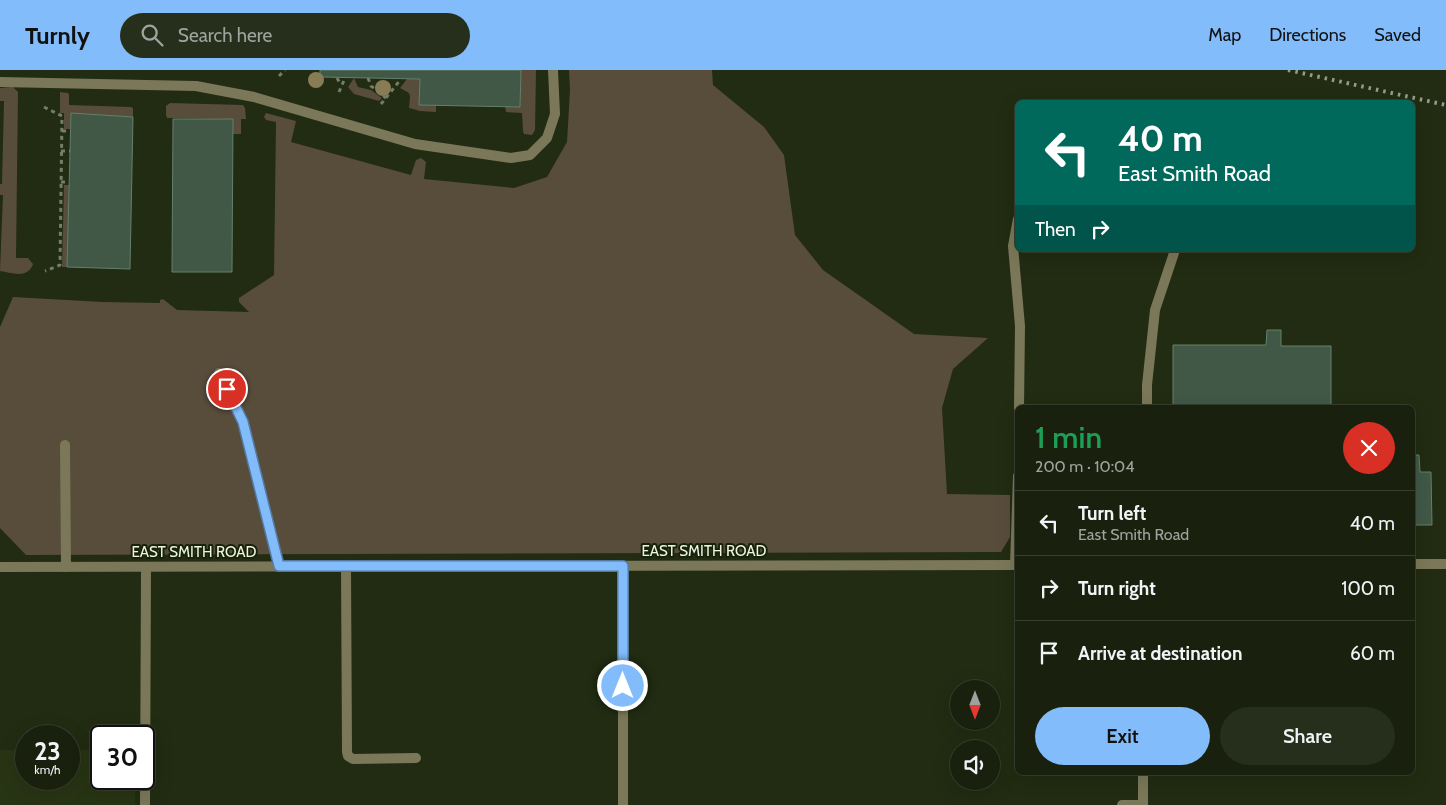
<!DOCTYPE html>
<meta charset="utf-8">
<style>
:root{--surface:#19210e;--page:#262e1c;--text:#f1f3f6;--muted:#9fa39e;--line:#373e2e;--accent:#82bcfa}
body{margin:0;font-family:Cabin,sans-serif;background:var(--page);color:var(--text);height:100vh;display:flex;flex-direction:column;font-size:19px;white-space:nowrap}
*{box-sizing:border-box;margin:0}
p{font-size:16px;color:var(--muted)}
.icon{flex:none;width:28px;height:28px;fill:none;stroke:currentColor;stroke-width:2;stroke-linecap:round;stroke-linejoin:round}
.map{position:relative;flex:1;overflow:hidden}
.side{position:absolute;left:1015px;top:335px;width:400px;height:370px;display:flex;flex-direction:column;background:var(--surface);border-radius:8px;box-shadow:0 5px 20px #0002,0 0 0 1px var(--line)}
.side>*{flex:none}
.top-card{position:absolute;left:1015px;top:30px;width:400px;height:152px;border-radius:8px;box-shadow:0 5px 20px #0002,0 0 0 1px var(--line);background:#00695c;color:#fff;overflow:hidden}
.needle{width:32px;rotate:180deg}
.tools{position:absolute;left:950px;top:610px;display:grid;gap:10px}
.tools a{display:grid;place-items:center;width:50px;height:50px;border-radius:50%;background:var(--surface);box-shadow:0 5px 20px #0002,0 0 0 1px var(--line);font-size:25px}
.speed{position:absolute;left:15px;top:655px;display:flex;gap:10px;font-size:25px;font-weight:700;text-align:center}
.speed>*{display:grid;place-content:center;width:65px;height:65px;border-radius:50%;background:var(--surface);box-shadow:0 5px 20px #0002,0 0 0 1px var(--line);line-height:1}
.speed small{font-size:12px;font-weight:400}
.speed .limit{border:2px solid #111;border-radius:8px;background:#fff;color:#111}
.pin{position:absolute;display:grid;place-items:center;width:42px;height:42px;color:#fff;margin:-21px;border:2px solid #fff;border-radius:50%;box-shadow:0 1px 5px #0007}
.me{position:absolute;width:55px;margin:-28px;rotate:0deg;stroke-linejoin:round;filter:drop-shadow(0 0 4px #0008)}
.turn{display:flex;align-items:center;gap:18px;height:105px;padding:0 20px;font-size:22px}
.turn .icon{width:65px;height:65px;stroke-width:2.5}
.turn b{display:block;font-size:35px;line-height:42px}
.then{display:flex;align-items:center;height:48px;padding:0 20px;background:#0003;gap:10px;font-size:19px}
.round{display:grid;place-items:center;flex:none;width:52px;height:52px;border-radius:26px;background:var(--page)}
.head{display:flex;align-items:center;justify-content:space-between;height:85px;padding:0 20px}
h1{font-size:30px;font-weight:600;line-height:38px;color:#1e9e55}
.primary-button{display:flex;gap:10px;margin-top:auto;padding:10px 20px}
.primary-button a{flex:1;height:58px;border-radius:30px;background:var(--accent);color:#111;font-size:20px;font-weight:600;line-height:58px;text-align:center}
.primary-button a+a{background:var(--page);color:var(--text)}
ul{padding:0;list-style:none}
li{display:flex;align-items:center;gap:15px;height:65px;padding:0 20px;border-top:1px solid var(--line)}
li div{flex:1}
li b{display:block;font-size:19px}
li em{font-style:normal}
header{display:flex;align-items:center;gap:30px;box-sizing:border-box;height:70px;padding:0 25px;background:var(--accent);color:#111}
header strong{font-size:24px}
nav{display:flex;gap:28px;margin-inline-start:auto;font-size:18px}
.search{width:350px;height:45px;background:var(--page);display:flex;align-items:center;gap:12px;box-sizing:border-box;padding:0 18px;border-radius:28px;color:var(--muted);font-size:19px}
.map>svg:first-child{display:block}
</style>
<header>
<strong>Turnly</strong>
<div class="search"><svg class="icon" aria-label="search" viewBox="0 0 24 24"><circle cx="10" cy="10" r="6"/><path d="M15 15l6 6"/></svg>Search here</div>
<nav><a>Map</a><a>Directions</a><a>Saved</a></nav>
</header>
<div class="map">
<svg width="1446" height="735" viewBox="0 0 1446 735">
<rect width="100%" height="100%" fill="#212c12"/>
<path fill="#283514" d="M0,680h26v29h43v-29h32v29h34v26h-135z"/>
<path fill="#584c3b" d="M521,0h15l-1,60 -3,5 -8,-1 -1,-3 -1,-18 -16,-1 -1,-6 15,1z
M569,0h143l1,15 51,42 20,28 11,80 28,35 91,64 74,4 -35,31 -11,39 5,86 63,1v42l-9,15 -975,3 -26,-27v-201l13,-30 90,5 57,1v-3l3,-1 14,11 72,2 -10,-10v-4l35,-23 2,-153 -10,-2 -2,-3 2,-4 30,8 -5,21 120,33 5,-15 5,-2 5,4 -2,17 90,9 33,-11 20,-35 3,-52z
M354,8l4,9 13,3 11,8 -3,3 -25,-7 -6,-7z
M407,9h13l-1,25 17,1v7l-16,-1 -11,-3 1,-11 -1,-4 -9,-5z
M13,17l5,5 -2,166h12l5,6c-5,15 -21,9 -33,7l3,-76h-3v-11h2l2,-83h-4v-13z
M60,22l8,1 1,2v10l62,2 2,1v9l-62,-4 -1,16h-6v-16h-4z
M170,33l73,2 2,3 1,11h-5v15h-8v-15l-66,-1 -1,-3v-9z
M64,115h5l-2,82h-5z"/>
<path fill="#415847" stroke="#64816b" d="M320,0h201l-1,37 -101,-2 1,-26 -100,-2z
M71,43l62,4 -3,152 -63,-2z
M173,49h60l-1,153h-60z
M1267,260h14v16h50v62h-158v-63h93z
M1412,385h7l1,17h11l1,53h-20z"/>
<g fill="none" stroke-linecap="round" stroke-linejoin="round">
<path stroke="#737d67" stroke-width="3" stroke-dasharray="4 4" stroke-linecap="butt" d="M279,6l6,-6
M337,8l4,7
M368,8l3,8 15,12
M339,22l6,-14
M381,34l20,-25
M44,37l18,9 -2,149 -15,6
M62,61h8
M61,81h9
M61,112h8"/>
<path stroke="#7b7859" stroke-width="10" d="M0,12l196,4 58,11 161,47 96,14 19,-3 17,-17 8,-24 -2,-44
M1018,149l-5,27 7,80 -1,82
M219,303l24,49 36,144
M1147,338v-23l8,-75 20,-60
M65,375l1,122
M1015,495l3,-89
M346,496l1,186 1,4 5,3 63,-1
M1122,735h21"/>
<path stroke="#7b7859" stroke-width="10" d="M145,735l1,-238
M623,735v-239
M1143,735v-33"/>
<path stroke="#7b7859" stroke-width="10" d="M1412,494h34
M0,497l1018,-2"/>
<path stroke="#949d89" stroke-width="4" stroke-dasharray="2.5 5" stroke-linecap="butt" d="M1288,0l158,35"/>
</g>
<g fill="#887c57">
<circle cx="316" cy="10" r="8"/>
<circle cx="383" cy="18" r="8"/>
</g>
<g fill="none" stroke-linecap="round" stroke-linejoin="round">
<g stroke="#547aa2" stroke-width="12">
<path id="route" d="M227,319l16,33 36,144h344v120"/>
</g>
<use href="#route" stroke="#82bcfa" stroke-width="9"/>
</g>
<g text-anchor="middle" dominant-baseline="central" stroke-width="4" stroke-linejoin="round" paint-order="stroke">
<g font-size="15" fill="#ecf4e4" stroke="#182208">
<text x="704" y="481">EAST SMITH ROAD</text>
<text x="194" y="482">EAST SMITH ROAD</text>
</g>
</g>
</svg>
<div class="tools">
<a><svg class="needle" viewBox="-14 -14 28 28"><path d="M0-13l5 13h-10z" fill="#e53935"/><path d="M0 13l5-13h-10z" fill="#9fa39e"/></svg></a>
<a><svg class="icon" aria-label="sound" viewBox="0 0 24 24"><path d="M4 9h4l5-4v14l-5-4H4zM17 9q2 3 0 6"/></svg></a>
</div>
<div class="speed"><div>23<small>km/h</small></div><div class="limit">30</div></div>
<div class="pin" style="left:227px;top:319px;background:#d93025"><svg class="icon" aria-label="arrive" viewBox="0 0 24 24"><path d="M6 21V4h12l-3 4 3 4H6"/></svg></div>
<svg class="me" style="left:623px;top:616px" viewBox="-20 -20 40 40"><circle r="17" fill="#82bcfa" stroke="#fff" stroke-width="3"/><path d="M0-11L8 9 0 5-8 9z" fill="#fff"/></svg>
<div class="top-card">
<div class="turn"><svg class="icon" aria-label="left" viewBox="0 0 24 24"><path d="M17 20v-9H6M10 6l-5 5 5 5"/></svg><div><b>40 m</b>East Smith Road</div></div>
<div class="then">Then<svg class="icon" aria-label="right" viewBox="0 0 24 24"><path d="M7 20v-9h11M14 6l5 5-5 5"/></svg></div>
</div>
<section class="side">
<div class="head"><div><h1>1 min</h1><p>200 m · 10:04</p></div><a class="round" style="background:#d93025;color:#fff"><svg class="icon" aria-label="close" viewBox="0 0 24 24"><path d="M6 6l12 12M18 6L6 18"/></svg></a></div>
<ul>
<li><svg class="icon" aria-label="left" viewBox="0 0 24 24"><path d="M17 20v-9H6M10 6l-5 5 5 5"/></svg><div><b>Turn left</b><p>East Smith Road</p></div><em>40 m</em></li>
<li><svg class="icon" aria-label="right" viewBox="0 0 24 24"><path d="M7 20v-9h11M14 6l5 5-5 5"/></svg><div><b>Turn right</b></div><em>100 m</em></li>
<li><svg class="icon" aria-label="arrive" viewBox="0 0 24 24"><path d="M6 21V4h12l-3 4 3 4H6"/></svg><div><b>Arrive at destination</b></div><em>60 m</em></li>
</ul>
<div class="primary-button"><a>Exit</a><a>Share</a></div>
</section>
</div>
